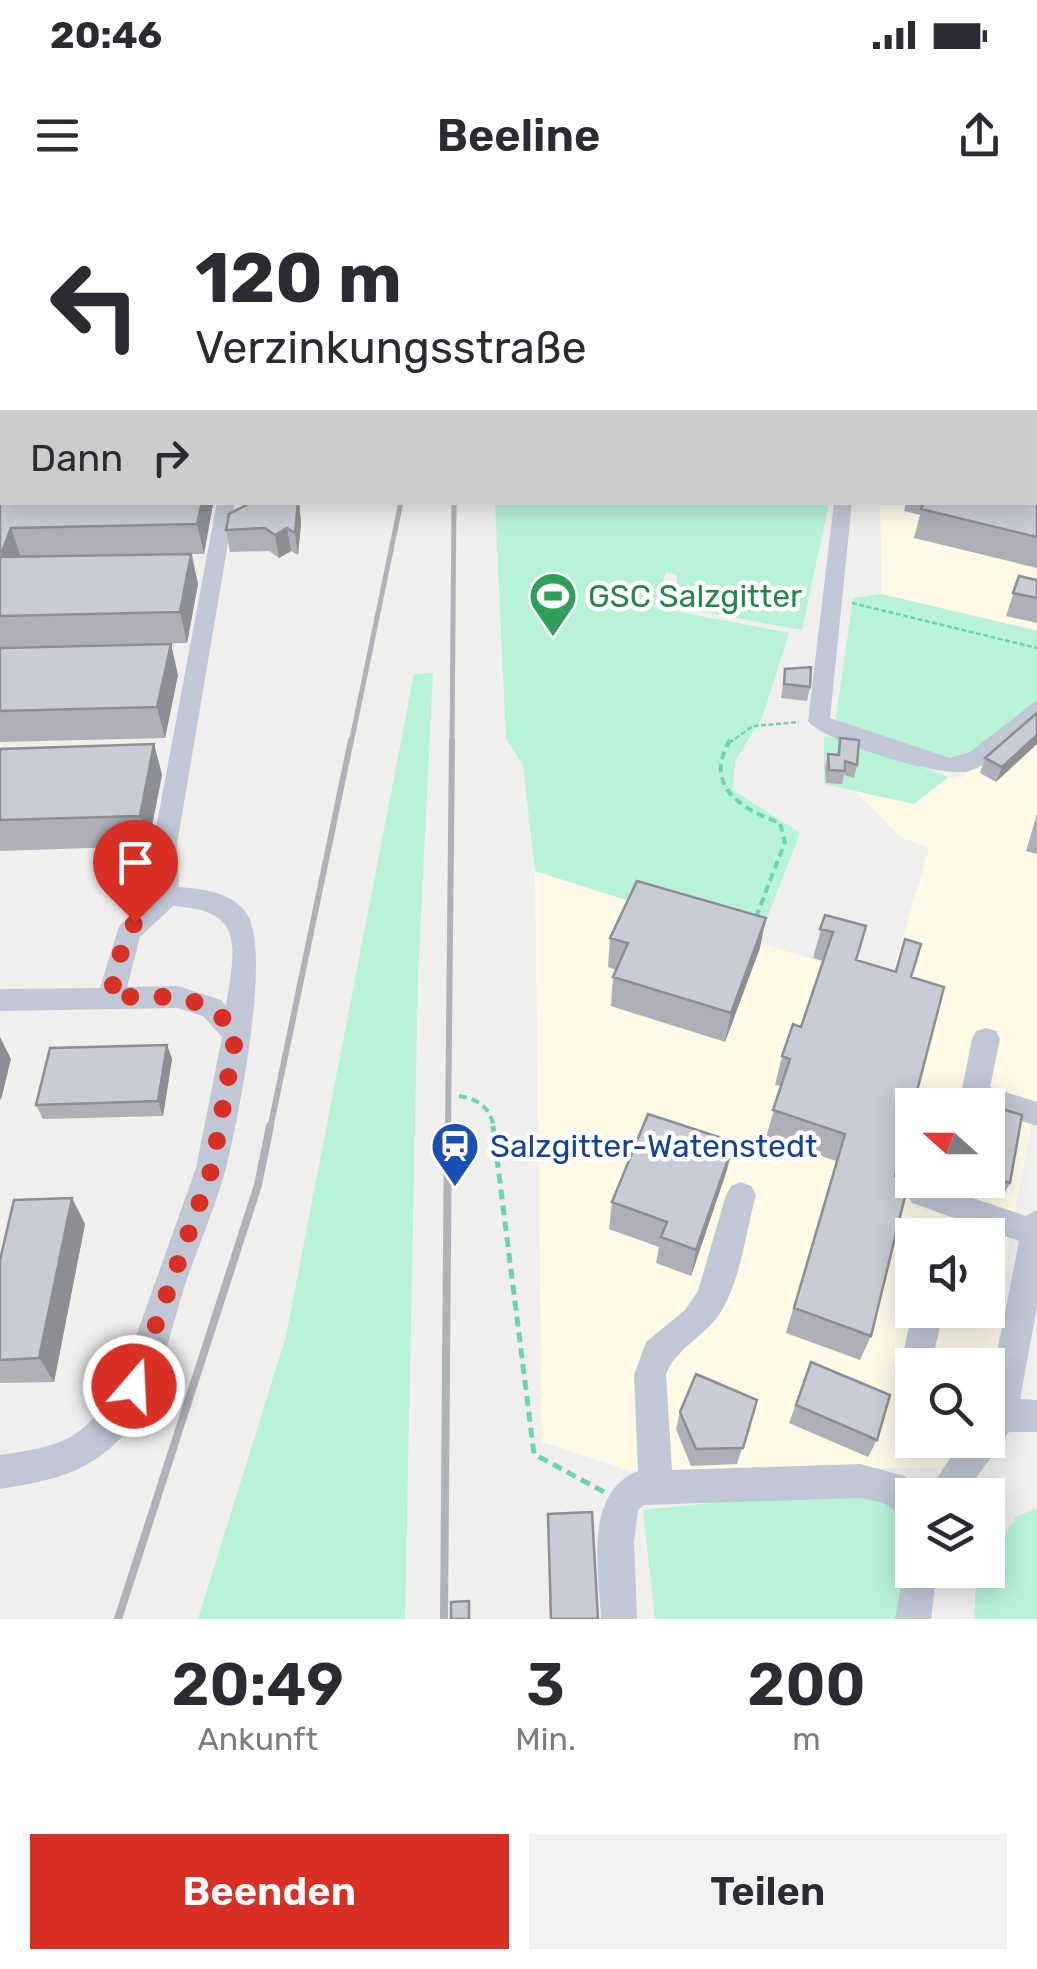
<!DOCTYPE html>
<html lang="de">
<meta charset="utf-8">
<style>
:root{--surface:#fff;--page:#f2f2f3;--text:#2b2b33;--muted:#7c7c81;--accent:#d93025}
body{margin:0;font-family:Rubik,sans-serif;background:var(--page);color:var(--text);height:100vh;display:flex;flex-direction:column;font-size:38px;white-space:nowrap}
*{box-sizing:border-box;margin:0}
p{font-size:32px;color:var(--muted)}
.icon{flex:none;width:55px;height:55px;fill:none;stroke:currentColor;stroke-width:2;stroke-linecap:round;stroke-linejoin:round}
.map{position:relative;height:1419px;overflow:hidden}
.sheet{display:flex;flex-direction:column;background:var(--surface);flex:1}
.sheet>*{flex:none}
.guide{position:absolute;left:0px;top:0px;width:1038px;height:305px;box-shadow:0 5px 25px #0003;background:#fff;color:var(--text);overflow:hidden}
.needle{width:65px;rotate:291deg}
.fabs{position:absolute;left:895px;top:888px;display:grid;gap:20px}
.fabs a{display:grid;place-items:center;width:110px;height:110px;border-radius:0px;background:var(--surface);box-shadow:0 5px 25px #0003;font-size:50px}
.pin{position:absolute;display:grid;place-items:center;width:85px;height:85px;color:#fff;margin:-102px -42px;border-radius:50% 50% 50% 0;rotate:-45deg;box-shadow:0 0 10px #0007}
.pin .icon{rotate:45deg}
.me{position:absolute;width:110px;margin:-55px;rotate:19deg;stroke-linejoin:round;filter:drop-shadow(0 0 8px #0008)}
.turn{display:flex;align-items:center;gap:35px;height:210px;padding:0 30px;font-size:45px}
.turn .icon{width:130px;height:130px;stroke-width:2.5}
.turn b{display:block;font-size:70px;line-height:85px}
.then{display:flex;align-items:center;height:95px;padding:0 30px;background:#0003;gap:20px;font-size:38px}
.eta{display:flex;justify-content:space-evenly;align-items:center;height:170px;text-align:center}
.eta b{font-size:60px;font-weight:600;line-height:70px}
.action{display:flex;gap:20px;margin-top:auto;padding:20px 30px}
.action a{flex:1;height:115px;border-radius:0px;background:var(--accent);color:#fff;font-size:40px;font-weight:600;line-height:115px;text-align:center}
.action a+a{background:var(--page);color:var(--text)}
.status{display:flex;justify-content:space-between;align-items:center;height:70px;padding:0 50px;background:var(--surface);direction:ltr}
.status svg{height:28px;fill:currentColor}
header{display:flex;justify-content:space-between;align-items:center;height:130px;padding:0 30px;background:var(--surface);font-size:45px;font-weight:600}
.map>svg:first-child{display:block}
</style>
<div class="status"><b>20:46</b><svg viewBox="0 0 49 12"><path d="M0 12V9h3v3zM5 12V6h3v6zM10 12V3h3v9zM15 12V0h3v12zM26 1h20v11H26zM47 4h2v5h-2z"/></svg></div>
<header><svg class="icon" aria-label="menu" viewBox="0 0 24 24"><path d="M4 6h16M4 12h16M4 18h16"/></svg>Beeline<svg class="icon" aria-label="share" viewBox="0 0 24 24"><path d="M12 15V3M7 8l5-5 5 5M5 13v7h14v-7"/></svg></header>
<div class="map">
<svg width="1037" height="1419" viewBox="0 0 1037 1419">
<rect width="100%" height="100%" fill="#f1eeee"/>
<path fill="#fefae6" fill-rule="evenodd" d="M1035,247l2,183 -155,-36 -2,-91 155,-1z
M1037,516v383l-27,137 -20,183 -2,-54h-76v75h59l-24,27 -307,7 -98,-32 -7,-571 354,113 40,-136 -29,-11 -45,-46 60,13 34,-27 10,2zM912,905h76v75h-76zM912,1035h76v75h-76z"/>
<path fill="#b8f3d8" d="M495,303h334l-27,127 -127,-23 2,-32 -11,-3 -12,35 135,26 -27,85 -27,43 -2,29 67,43 -42,109 -223,-71 -12,-106 -17,-26z
M881,394l156,37v69l-59,51 -27,12 -116,-38 18,-127z
M433,473l-15,303 -13,643h-207l88,-283 128,-662z
M824,537l32,4 92,36 -34,27 -90,-20z
M857,1288l33,6 22,19v47l-7,59h-250l-12,-109z
M1037,1308v111h-63l2,-38 12,-11v-8l28,-45z"/>
<g fill="none" stroke-linecap="round" stroke-linejoin="round">
<path stroke="#6dd4b2" stroke-width="2.5" stroke-dasharray="5 2.5" stroke-linecap="butt" d="M852,403l185,45
M729,543l24,-17 46,-4"/>
<path stroke="#6dd4b2" stroke-width="4" stroke-dasharray="8 5" stroke-linecap="butt" d="M730,540c-27,46 11,69 50,83l5,19 -29,75
M459,896c20,3 32,12 35,33"/>
<path stroke="#6dd4b2" stroke-width="5" stroke-dasharray="10 6" stroke-linecap="butt" d="M493,926l41,328 70,38"/>
<path fill="#c0c8d5" fill-rule="evenodd" d="M251,0h16l1,2h-15z
M558,0h17l1,2h-16z
M1037,74v10l-2,1v-10z
M1037,123v15l-2,1v-15z
M1035,211h2v11h-2z
M217,302h18l-58,342 2,43c24,2 53,5 68,27 25,39 -9,206 -21,254 -10,36 -25,72 -38,108 -17,50 -29,120 -66,161 -35,37 -73,44 -122,52v-34c68,-10 85,-16 121,-77l75,-210 26,-131 -19,-21 -25,-8 -178,3v-22l100,-1 19,-62 36,-33 -2,-49zM173,706c73,4 62,41 53,100l-5,-6 -43,-14 -51,1 13,-50z
M834,302h18l-22,216 120,40 20,-6 67,-52v19c-20,18 -41,44 -68,52 -27,8 -145,-29 -161,-50z
M986,828l10,3 4,8 -10,48 47,15v24l-49,-16v-5l-23,-3 -4,-8 11,-55 4,-8z
M922,981l104,35 11,-6v97l-17,92 17,1v32h-28l-45,63h-38l36,-55h26v-40l31,-159 -107,-38 -5,-9 5,-9z
M741,982l10,4 5,9c-10,36 -15,83 -34,115 -14,25 -48,39 -56,65l6,95 188,-6 45,12 20,19h-13v28l-28,-20 -24,-5 -216,7 -6,5 -4,32 3,77h-36c-2,-49 -18,-126 37,-148l-4,-96 12,-33 39,-32 13,-19 28,-96 5,-9z
M912,1110h32l-13,55h-19v42l-12,-5 -4,-11z
M912,1355v15h25l-6,49h-36l11,-62z"/>
<path stroke="#b0b2b9" stroke-width="5" d="M351,543l50,-241
M452,543l2,-241"/>
<path stroke="#b0b2b9" stroke-width="6" d="M270,929l81,-389
M448,929l4,-389"/>
<path stroke="#b0b2b9" stroke-width="8" d="M118,1419l140,-434 12,-59
M444,1419l4,-493"/>
</g>
<path fill="#aeafb7" d="M753,0h97l-4,2h-93z
M891,0h146l-2,2h-145z
M1037,251v117l-123,-30 6,-23 -16,-4 2,-9h129z
M299,302l2,21 -3,32 -7,-4 -12,7 -10,-7 -39,1 -4,-22z
M0,303l213,1 -9,50h-12l6,30 -11,59 -187,4z
M1019,376l18,4v43l-31,-7z
M0,448l178,27 -13,63 -165,4z
M785,469l25,18 -3,14 -26,-3z
M1037,513l-41,69 -16,-9 5,-15z
M840,538l17,27 -3,13 -10,-3 -2,9 -16,-1 -1,-16 3,-13 9,1z
M154,544l8,31 -14,71 -148,5v-102z
M1037,614v40l-11,-3z
M825,715l31,45 38,12 11,-33 6,38 -16,199 -24,160 -11,24 -74,-27 50,-172 -70,-24 15,-51 -6,-1 7,-29 19,-29 22,-66 -10,-3z
M610,738l150,10 -35,94 -114,-36 2,-29 3,-7 -8,-3z
M167,845l5,14 -9,57 -120,3 -7,-14z
M1002,909l8,74 -7,13 -36,-11 1,-5h20v-47l5,1 2,-11z
M727,970l-36,106 -35,-13 3,-16 -50,-18 3,-27z
M72,998l13,26 -31,158 -54,1v-123z
M811,1162l66,78 -9,17 -79,-34z
M757,1200l-20,64 -46,2 -15,-37 4,-17z
M548,1314l50,105h-48z"/>
<path fill="#8d8f95" d="M60,0h14l-1,2h-14z
M803,0h47l-4,2h-44z
M1037,3v23l-2,1v-23z
M2,123v38l-2,6v-39z
M202,302h10l1,2 -9,50 -7,-30z
M299,302l2,21 -3,32 -3,-22z
M11,328l10,30 -21,-1z
M287,328l4,23 -12,7 -4,-23z
M191,354l7,30 -11,59 -7,-31z
M171,444l7,31 -13,63 -8,-31z
M1037,535v9l-41,38 6,-15z
M154,544l8,31 -14,71 -8,-30z
M766,718l-6,30 -35,94 6,-29z
M0,837l11,22 -10,41 -1,-2z
M167,845l5,14 -9,57 -5,-15z
M734,942l-7,28 -36,106 5,-26z
M72,998l13,26 -31,158 -15,-24z"/>
<path fill="#caccd5" stroke="#8d8f95" stroke-width="2.5" d="M0,0h60l-1,2h-57v121l-2,5z
M136,0h66l-1,2h-77h11z
M933,0h104v3l-105,-1 3,-1z
M1035,251h2v86l-116,-28 3,-7h111z
M2,297v5h200l-5,22 -186,4 -11,29 191,-3 -11,58 -180,4v-113z
M252,302h46l-3,31 -8,-5 -12,7 -10,-7 -39,2 3,-16z
M1019,376l18,4v18l-24,-5z
M171,444l-14,63 -157,4v-63z
M811,467l-1,20 -26,-3 1,-15z
M1037,513v22l-35,32 -17,-9z
M840,538l19,2 -2,25 -12,-4v10l-16,-1 -1,-16 11,1z
M154,544l-14,72 -140,4v-71z
M637,681l129,37 -35,95 -118,-36 15,-34 -18,-5z
M825,715l41,11 -10,34 40,12 9,-33 16,5 -10,33 33,10 -49,189 14,4 -38,156 -77,-28 51,-174 -72,-24 17,-51 -8,-3 11,-32 8,3 32,-95 -13,-3z
M167,845l-9,56 -122,4 14,-57z
M1002,909l20,6 -12,68 -22,-7v-43l9,3z
M648,914l86,28 -38,108 -35,-13 6,-15 -55,-20z
M72,998l-33,160 -39,2v-100l14,-60z
M811,1162l79,33 -13,45 -81,-35z
M696,1174l61,26 -14,48 -47,1 -16,-37z
M592,1312l6,107h-47l-3,-105z
M469,1401v18h-18v-17z"/>
<g fill="none" stroke-linecap="round" stroke-linejoin="round">
<path stroke="#d93025" stroke-width="18" stroke-dasharray="0 32.4" d="M134,1186l78,-218 24,-134c-29,-45 -78,-37 -126,-37l13,-53 12,-22"/>
</g>
<defs>
<g id="stadium-pin" transform="scale(2.5)"><path d="M0 17L-7.5 6A9.5 9.5 0 1 1 7.5 6Z" fill="#2e9e5b" stroke="#fff"/><path d="M0-5a6.5 5 0 1 0 0 10a6.5 5 0 1 0 0-10ZM-3.5-1.8h7v3.6h-7Z" fill="#fff"/></g>
<g id="station-pin" transform="scale(2.5)"><path d="M0 17L-7.5 6A9.5 9.5 0 1 1 7.5 6Z" fill="#1a4fb4" stroke="#fff"/><path d="M-3-6H3Q5-6 5-4V2Q5 4 3 4L4.5 6H3L1.5 4h-3L-3 6H-4.5L-3 4Q-5 4-5 2V-4Q-5-6-3-6ZM-3.5-4v3h7v-3ZM-3.5 1v1.5H-2V1ZM2 1v1.5H3.5V1Z" fill="#fff"/></g>
</defs>
<g fill-rule="evenodd">
<use href="#stadium-pin" x="553" y="396"/>
<use href="#station-pin" x="455" y="946"/>
</g>
<g text-anchor="middle" dominant-baseline="central" stroke-width="9" stroke-linejoin="round" paint-order="stroke">
<g font-size="32" fill="#27864d" stroke="#fff" text-anchor="start">
<text x="588" y="396">GSC Salzgitter</text>
</g>
<g font-size="32" fill="#164399" stroke="#fff" text-anchor="start">
<text x="490" y="946">Salzgitter-Watenstedt</text>
</g>
</g>
</svg>
<div class="fabs">
<a><svg class="needle" viewBox="-14 -14 28 28"><path d="M0-13l5 13h-10z" fill="#e53935"/><path d="M0 13l5-13h-10z" fill="#7c7c81"/></svg></a>
<a><svg class="icon" aria-label="sound" viewBox="0 0 24 24"><path d="M4 9h4l5-4v14l-5-4H4zM17 9q2 3 0 6"/></svg></a>
<a><svg class="icon" aria-label="search" viewBox="0 0 24 24"><circle cx="10" cy="10" r="6"/><path d="M15 15l6 6"/></svg></a>
<a><svg class="icon" aria-label="layers" viewBox="0 0 24 24"><path d="M12 4l9 5-9 5-9-5zM3 14l9 5 9-5"/></svg></a>
</div>
<div class="pin" style="left:135px;top:722px;background:#d93025"><svg class="icon" aria-label="arrive" viewBox="0 0 24 24"><path d="M6 21V4h12l-3 4 3 4H6"/></svg></div>
<svg class="me" style="left:134px;top:1186px" viewBox="-20 -20 40 40"><circle r="17" fill="#d93025" stroke="#fff" stroke-width="3"/><path d="M0-11L8 9 0 5-8 9z" fill="#fff"/></svg>
<div class="guide">
<div class="turn"><svg class="icon" aria-label="left" viewBox="0 0 24 24"><path d="M17 20v-9H6M10 6l-5 5 5 5"/></svg><div><b>120 m</b>Verzinkungsstraße</div></div>
<div class="then">Dann<svg class="icon" aria-label="right" viewBox="0 0 24 24"><path d="M7 20v-9h11M14 6l5 5-5 5"/></svg></div>
</div>
</div>
<section class="sheet">
<div class="eta">
<div><b>20:49</b><p>Ankunft</p></div>
<div><b>3</b><p>Min.</p></div>
<div><b>200</b><p>m</p></div>
</div>
<div class="action"><a>Beenden</a><a>Teilen</a></div>
</section>
